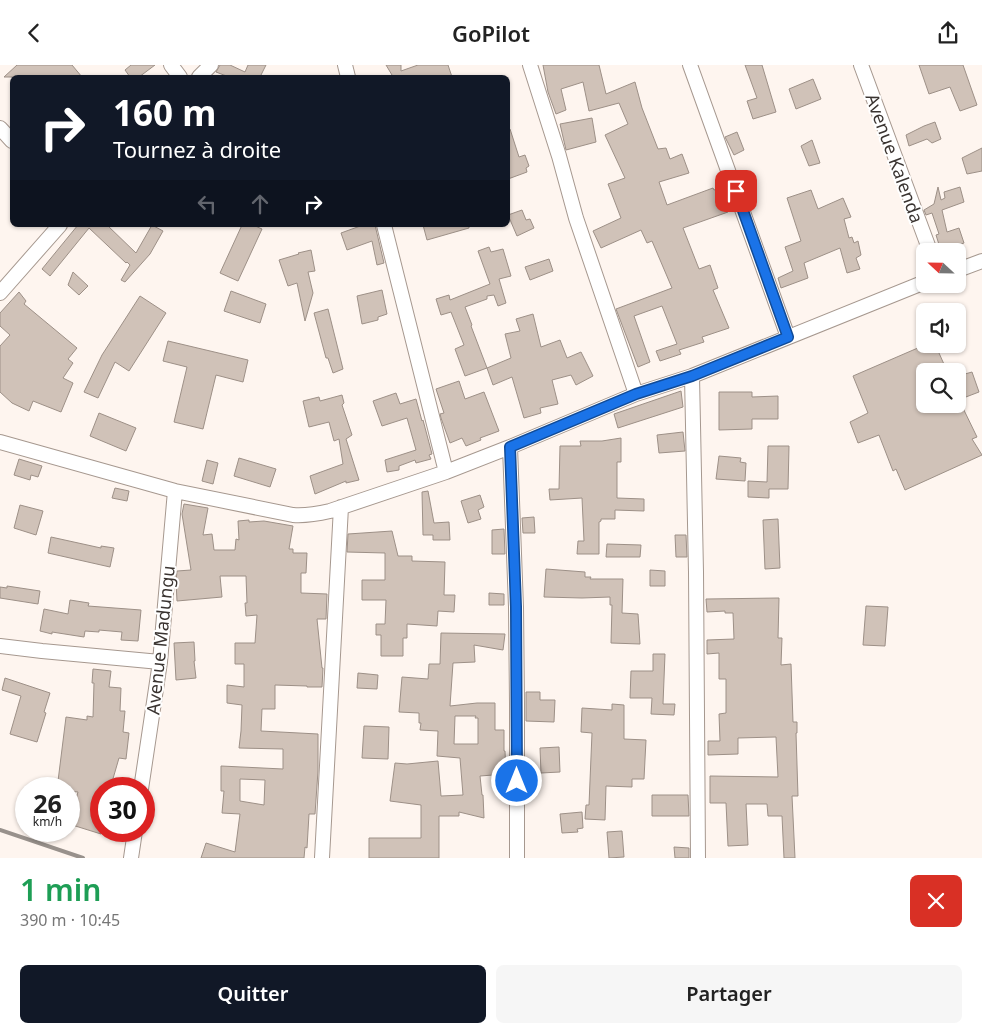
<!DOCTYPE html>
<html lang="fr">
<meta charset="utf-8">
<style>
:root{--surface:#fff;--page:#f6f6f6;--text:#222;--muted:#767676;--accent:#111827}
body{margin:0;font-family:"Noto Sans",sans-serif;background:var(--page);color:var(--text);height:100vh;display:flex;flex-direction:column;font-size:19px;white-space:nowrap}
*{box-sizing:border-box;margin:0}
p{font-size:16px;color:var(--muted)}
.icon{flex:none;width:28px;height:28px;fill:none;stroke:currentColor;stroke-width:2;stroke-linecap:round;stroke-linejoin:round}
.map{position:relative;height:793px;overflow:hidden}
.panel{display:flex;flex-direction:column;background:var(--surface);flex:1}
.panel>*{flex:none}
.guide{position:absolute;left:10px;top:10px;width:500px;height:152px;border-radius:8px;box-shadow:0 1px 4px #0004;background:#111827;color:#fff;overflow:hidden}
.needle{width:32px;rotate:292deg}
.buttons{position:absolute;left:916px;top:178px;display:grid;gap:10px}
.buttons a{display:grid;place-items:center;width:50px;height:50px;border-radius:8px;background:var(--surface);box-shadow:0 1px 4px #0004;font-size:25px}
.speed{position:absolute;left:15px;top:712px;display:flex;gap:10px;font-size:25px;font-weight:700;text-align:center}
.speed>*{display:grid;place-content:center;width:65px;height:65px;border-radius:50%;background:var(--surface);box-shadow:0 1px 4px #0004;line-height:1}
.speed small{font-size:12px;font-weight:400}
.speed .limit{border:8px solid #d22;background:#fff;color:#111}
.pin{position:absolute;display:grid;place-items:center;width:42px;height:42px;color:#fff;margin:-21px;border-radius:10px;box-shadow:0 2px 8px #0006}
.me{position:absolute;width:55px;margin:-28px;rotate:0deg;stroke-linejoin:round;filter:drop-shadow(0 0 4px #0008)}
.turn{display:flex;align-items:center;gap:18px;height:105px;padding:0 20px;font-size:22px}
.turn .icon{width:65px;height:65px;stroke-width:2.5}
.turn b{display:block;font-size:35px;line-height:42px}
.lanes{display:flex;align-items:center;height:48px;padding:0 20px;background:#0003;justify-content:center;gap:25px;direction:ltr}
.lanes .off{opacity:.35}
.round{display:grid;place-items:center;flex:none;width:52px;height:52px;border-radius:8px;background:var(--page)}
.summary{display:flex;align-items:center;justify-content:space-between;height:85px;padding:0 20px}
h1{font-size:30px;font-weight:600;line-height:38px;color:#1e9e55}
.button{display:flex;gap:10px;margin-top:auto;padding:10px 20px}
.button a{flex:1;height:58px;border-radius:8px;background:var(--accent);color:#fff;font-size:20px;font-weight:600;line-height:58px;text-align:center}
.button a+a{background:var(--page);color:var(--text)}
header{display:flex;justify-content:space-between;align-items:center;height:65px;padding:0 20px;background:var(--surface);font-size:22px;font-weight:600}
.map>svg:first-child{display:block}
</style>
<header><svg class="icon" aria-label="back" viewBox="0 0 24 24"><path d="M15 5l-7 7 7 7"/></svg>GoPilot<svg class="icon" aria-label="share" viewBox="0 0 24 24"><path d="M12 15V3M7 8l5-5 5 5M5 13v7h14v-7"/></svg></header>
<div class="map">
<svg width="982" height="793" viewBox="0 0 982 793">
<rect width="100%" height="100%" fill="#fef5ef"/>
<path fill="#d0c2b8" stroke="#9d9087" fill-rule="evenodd" d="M17,0h55l10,12h-78z
M131,0h24l-16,12h-9l-5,-7z
M220,0h10l15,7 3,-7h18l-6,12h-31l-13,-5z
M386,0h15v6l17,-6h30l4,12h-64l4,-2z
M543,0h56l7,29 29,-12 7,26 16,41 8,-1 4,11 12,-5 7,19 -30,9 8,23 46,-17 1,2 6,-2 8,24 -45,16 16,41 11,-4 8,23 -5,2 16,38 -27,9 2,5 -25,8 2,4 -21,7 -4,-10 21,-7 -15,-38 -28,10 16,46 -12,5 -22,-58 56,-21 -20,-47 -5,2 -6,-13 -40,18 -8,-17 28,-13 -13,-34 17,-6 -20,-43 23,-11 -9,-21 -30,8 -6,-29 -22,7 5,21 -10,4 -8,-22z
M745,0h17l14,47 -23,7 -6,-18 10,-3z
M919,0h44l14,40 -17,6 -10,-24 -21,7z
M813,14l8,20 -25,10 -7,-20z
M592,53l4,24 -30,8 -6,-26z
M935,57l6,17 -9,4 -5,-4 -18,7 -3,-11 18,-9z
M510,64l9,28 6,-2 4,11 -3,2 1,4 -19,7v-49z
M737,67l7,18 -10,5 -9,-18z
M812,75l8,23 -11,3 -8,-20z
M982,83v23l-15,3 -5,-16z
M938,122l3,13 4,-2 -1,-6 16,-5 4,15 -22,8 5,22 12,-4 5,15 -23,8 -5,-16 3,-1 -7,-21 -6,2 -2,-5 10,-6z
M811,125l7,19 25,-11 8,19 -7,2 5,19 3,-1 2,6 4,-2 3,14 -5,3 4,11 -13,4 -7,-25 -36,15 4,15 -27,10 -3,-10 15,-7 -8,-24 16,-6 -14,-43z
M522,145l4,10 4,-1 4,9 -17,8 -9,-21z
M78,160h29l29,28 16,-28 11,6 -13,23 -25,28 -4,-2 9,-15 -3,-3 -1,1 -37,-35 -39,48 -8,-7z
M242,160h11l9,4 -24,52 -18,-8z
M363,160h12l9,38 -7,2 -5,-24 -25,9 -6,-17z
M423,160h46v3l-42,12z
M489,182l2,5 12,-3 8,27 -12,3 7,24 -8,3 -4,-11 -7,1v3l-22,8 7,18 -1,1 16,42 -22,8 -10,-27 9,-4 -13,-33 -10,3 -5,-16 13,-4 1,5 40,-16 -12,-33z
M311,185l4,21 -7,1 5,21 -8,28 -8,-38 -9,3 -9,-26 20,-6 -1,-1z
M549,194l4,12 -23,9 -5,-13z
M73,207l15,14 -9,9 -11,-10z
M382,225l5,24 -9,3v3l-16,4 -5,-28z
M231,226l35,13 -6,19 -36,-12z
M19,227l7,9 -2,3 53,44 -9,11 5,4 -10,15 10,5 -12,29 -28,-11 -4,10 -17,-8 -12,-11v-46l10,-11 -10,-9v-13z
M140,231l26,17 -37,58 -14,-9 -17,36 -14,-6 18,-37z
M328,244l15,60 -10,4 -5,-15h-2l-12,-45z
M533,249l8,33 19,-7 7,18 14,-6 12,24 -17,9 -5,-10 -19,5 6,24 -18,4 1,5 -17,5 -12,-41 -19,8 -6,-17 24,-10 -6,-24 15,-3 -4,-12z
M168,276l80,19 -5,22 -27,-7 -13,54 -29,-7 13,-55 -24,-6z
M927,279h8l12,27h-22v33h36l16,33 -5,2 10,16 -77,35 -9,-21 -3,2 -14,-36 -21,8 -8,-21 18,-9 -15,-37z
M972,307l7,20 -21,8v-24z
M459,316l6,18 19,-7 15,39 -19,7 1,2 -15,6 -4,-8 -12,5 -9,-25 -1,-4 4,-1 -8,-24z
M681,326l2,16 -65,21 -4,-14z
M719,327h33v5l26,-1v23h-26v10l-33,1z
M396,328l4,11 16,-5 6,22 1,-1 9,34 -3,1 2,4 -15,4 -1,-3 -16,6v4l-12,2 -2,-12 31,-10 -9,-32 -25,8 -9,-25z
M342,330l2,8 -2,2 10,30 -6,4 13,41 -13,3v-2l-31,13 -5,-18 33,-12 -4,-25 -5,2 -5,-19 -20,5 -6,-26 16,-4 1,4z
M99,348l37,15 -10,23 -36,-15z
M683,367l2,19 -26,2 -2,-18z
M621,373v24h-4v36l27,1v12l-29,-1v9h-14v2l-2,1v32h-22l1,-13h6l-2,-43 -32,2 -1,-11h10l1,-43h21l-1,-5h22z
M768,381h21l-1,43h-19v9l-21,-1v-16l19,1z
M719,391l22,2 -1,4 6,1 -1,18 -29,-2z
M239,393l37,11 -6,18 -36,-11z
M19,394l23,7 -4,11 -7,-2 -1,5 -16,-5z
M207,395l11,3 -5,21 -11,-3z
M115,423l14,3 -2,10 -15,-3z
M428,426l6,32 15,-1 1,18h-17v-5h-10l-1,-43z
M480,430l4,12 -6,3 3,9 -13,4 -7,-22z
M184,439l24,4 -5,27 9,-1 2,16h21l1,-11 3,1 -1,-19 11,-1v2l15,-1 29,5 -4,23h4v4h14l-1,20h-5v20l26,1 -1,25h-9l5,49h1l-1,19h-15v-1l-32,-1v24h-13l-1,22 57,3v37l-3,43h-6l-2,34 -2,-1 -1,11h-103l5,-15 29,9 5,-38 -18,-1 2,-22h-3v-25l62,3v-20l-44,-1 2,-17 1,-26 -15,-2v-18l17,2v-23h-9v-21h20l2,-28 -11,1 -1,-13h2l-1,-27h-26l2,21 -45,4 -1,-19 1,-11 14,-1 -9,-56zM240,714l25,1 -1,25 -24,-4z
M20,440l23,6 -7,24 -22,-7z
M534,452l1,16h-12l-1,-15z
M778,454l2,49 -15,1 -2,-49z
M504,464l1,25h-13v-24z
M392,466l6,25h14v5l33,1 -1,33h11l-1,17 -16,-1 -1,15 -30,-2v14h-4v18h-22v-21h-5v-11h9l1,-24h-24v-20h23v-27l-38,-1 1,-18z
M675,470h11l1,22h-11z
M51,472l50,11v-2l13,2 -4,19 -62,-14z
M607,479l34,1 -1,12h-34z
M546,504l39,3v5h6l-1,2h33l-1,34 16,1 2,30 -29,-1 1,-38h-2v-8l-28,1 -38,-1z
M650,505l15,1v15h-15z
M7,521l33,5 -2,13 -38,-6v-11l7,1z
M489,528l15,1v11h-15z
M779,533l-1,40h4l-1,27 10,-1 2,58h4v11h-1l2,63h-6l3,62h-11l-2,-42h-14l-1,-12h-21l2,41 -20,1 -2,-43h-16v-27l68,1 -2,-40 -38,1v16l-30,1v-14h12l-1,-27 7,-1v-34h-7v-26l-12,1v-14l27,-1 -1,-26h-8v-2l-18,1 -1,-13z
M70,535l19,3 -1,3 53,4 -3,31 -17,-1 1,-8 -23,-2v2l-14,-1 -1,6 -32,-5v2l-12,-3 4,-22 24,5z
M866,541l22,1 -3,39 -22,-1z
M441,568l64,1 -2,16 -29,-5 1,17 -22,1 -3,43 27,-3h18v27h9v21h1l1,23 -26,2 2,19h1l1,23 -25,-6v4h-20v42h-70v-20h52v-33l-31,-4 5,-38 12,1 31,-3 3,35 22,-1 -3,-37 -23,-2 1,-25 -18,-1 1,-7h-2v-10l-20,-1 3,-35 26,2 1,-15h11zM455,651h21l-1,2h3v26h-24z
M194,577l1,19h-1l2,17 -20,2 -2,-37z
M653,589h12l-2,50h12l-1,11 -23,-1 1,-16h-22l1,-27h22z
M93,604l18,2 -2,16 12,1 -1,23h5l-2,21 6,1 -3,26 -7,-1 -9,31h-9v45l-32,-10 9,-32 -9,-1v-2h-12l9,-72 21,3v-4l6,1 1,-34h-2z
M358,608l20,2 -1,14 -20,-1z
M5,613l45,15 -6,19 2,1 -9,29 -27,-8 11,-38 -19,-6z
M526,627h14v8h15l-1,22 -28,-1z
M612,639l12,1v34l22,1 -2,39h-12v8l-26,-1 -1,34 -20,-1 1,-14h3l3,-72 -11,-1 1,-24 30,2z
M364,661l25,1 -1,32 -26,-1z
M559,682l1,25 -19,1 -1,-25z
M652,730h36l1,21h-37z
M582,747l1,16 -6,1 1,3 -16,1 -2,-19z
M622,766l2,26 -15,1 -2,-26z
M674,782l15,1v10h-14z"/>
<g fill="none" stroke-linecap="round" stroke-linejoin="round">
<g stroke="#a6988f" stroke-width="16">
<path id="street" d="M171,0l9,12
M345,0l3,12
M530,0l29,91 17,62 60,176
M690,0l98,272
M861,0l69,186
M199,12l12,-12
M0,63l12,13
M384,160l62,247
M958,205l24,-9
M0,228l60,-68
M692,311l4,196 2,286
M0,377l175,49 118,24c13,1 24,-1 37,-4l116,-39 64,-25 126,-53 56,-18 233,-94
M510,382l6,160 1,97v154
M0,581l42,5 118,11
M141,724l19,-127 15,-171
M131,793l4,-27
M322,793l19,-351"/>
</g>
<use href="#street" stroke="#fff" stroke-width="14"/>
<path stroke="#98918c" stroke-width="4" d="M0,765l83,28"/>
</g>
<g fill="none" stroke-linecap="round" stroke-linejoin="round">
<g stroke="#114b97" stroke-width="12">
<path id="route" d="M517,716l-1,-174 -6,-160 126,-53 56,-18 96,-39 -52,-146"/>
</g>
<use href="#route" stroke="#1a73e8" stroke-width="9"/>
</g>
<g text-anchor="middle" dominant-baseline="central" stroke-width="4" stroke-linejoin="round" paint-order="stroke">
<g font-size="18" fill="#3a3431" stroke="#fff">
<text transform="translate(895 93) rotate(70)">Avenue Kalenda</text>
<text transform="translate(160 575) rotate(-84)">Avenue Madungu</text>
</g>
</g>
</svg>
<div class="buttons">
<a><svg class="needle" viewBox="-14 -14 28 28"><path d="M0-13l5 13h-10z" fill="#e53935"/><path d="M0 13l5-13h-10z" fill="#767676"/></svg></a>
<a><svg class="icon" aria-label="sound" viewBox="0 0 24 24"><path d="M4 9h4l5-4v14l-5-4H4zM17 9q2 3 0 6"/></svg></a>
<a><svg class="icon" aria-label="search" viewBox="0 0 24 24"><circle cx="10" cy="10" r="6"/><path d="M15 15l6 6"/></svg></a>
</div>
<div class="speed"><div>26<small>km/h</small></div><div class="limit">30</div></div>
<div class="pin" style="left:736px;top:126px;background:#d93025"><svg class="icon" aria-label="arrive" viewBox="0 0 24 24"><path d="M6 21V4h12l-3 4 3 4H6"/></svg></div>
<svg class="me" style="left:517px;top:716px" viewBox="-20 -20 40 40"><circle r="17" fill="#1a73e8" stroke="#fff" stroke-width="3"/><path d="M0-11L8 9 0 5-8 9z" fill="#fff"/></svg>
<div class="guide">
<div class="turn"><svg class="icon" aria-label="right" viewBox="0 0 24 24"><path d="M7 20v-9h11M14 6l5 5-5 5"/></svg><div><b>160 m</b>Tournez à droite</div></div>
<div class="lanes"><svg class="icon off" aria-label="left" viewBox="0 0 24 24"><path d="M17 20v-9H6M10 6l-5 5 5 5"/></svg><svg class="icon off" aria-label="ahead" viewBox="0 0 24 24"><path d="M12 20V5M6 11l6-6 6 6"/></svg><svg class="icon" aria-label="right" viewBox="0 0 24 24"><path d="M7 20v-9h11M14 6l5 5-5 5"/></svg></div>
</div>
</div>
<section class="panel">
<div class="summary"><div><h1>1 min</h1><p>390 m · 10:45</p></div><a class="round" style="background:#d93025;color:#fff"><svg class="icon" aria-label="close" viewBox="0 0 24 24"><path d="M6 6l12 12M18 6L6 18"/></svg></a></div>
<div class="button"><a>Quitter</a><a>Partager</a></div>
</section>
